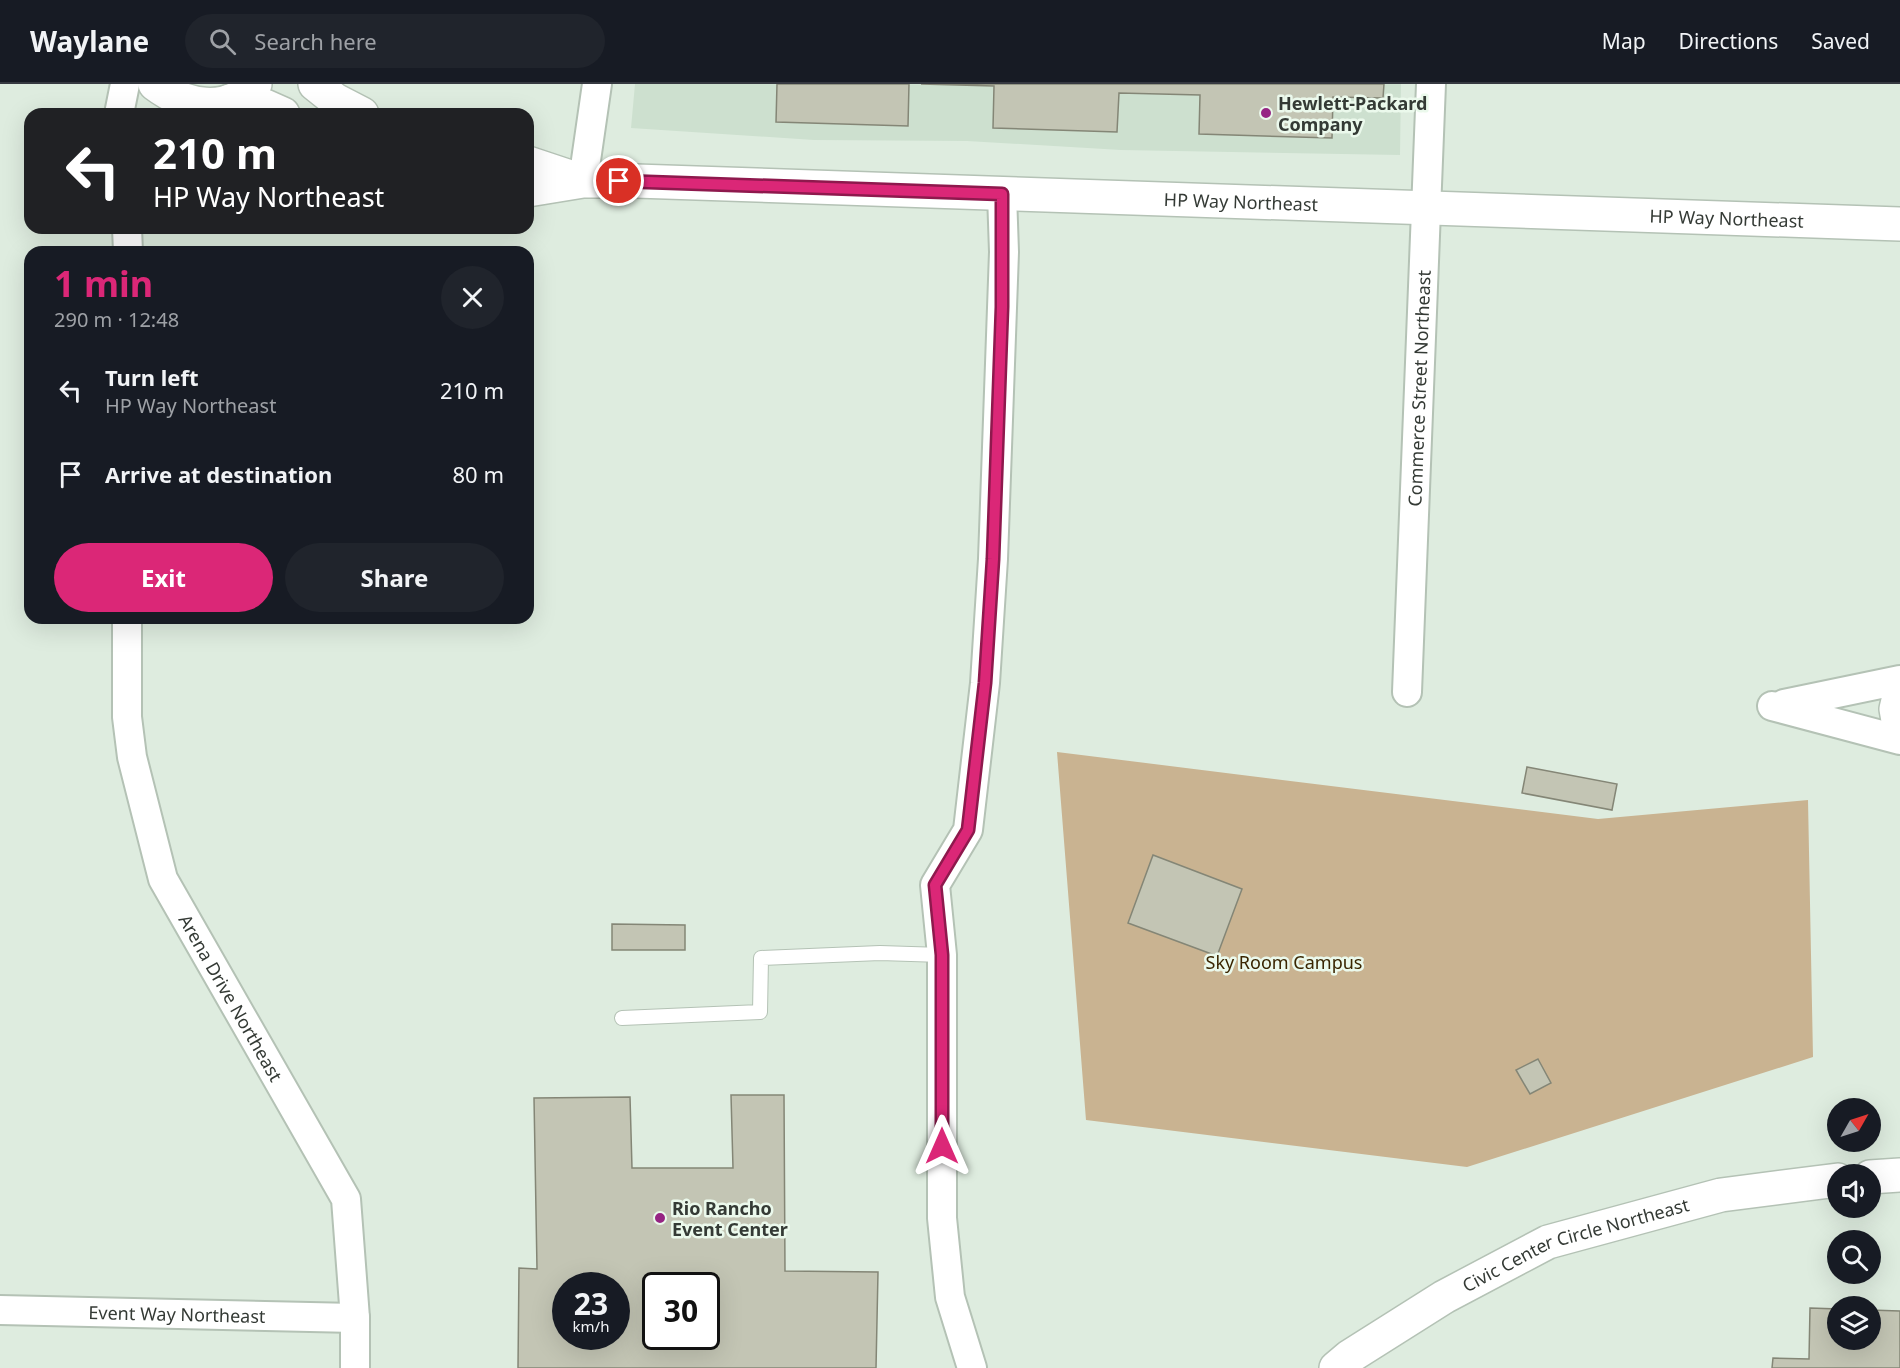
<!DOCTYPE html>
<meta charset="utf-8">
<style>
:root{--surface:#171b24;--page:#20242c;--text:#f1f3f6;--muted:#9ea1a6;--line:#363941;--accent:#db2777}
body{margin:0;font-family:"Noto Sans",sans-serif;background:var(--page);color:var(--text);height:100vh;display:flex;flex-direction:column;font-size:22px;white-space:nowrap}
*{box-sizing:border-box;margin:0}
p{font-size:20px;color:var(--muted)}
.icon{flex:none;width:33px;height:33px;fill:none;stroke:currentColor;stroke-width:2;stroke-linecap:round;stroke-linejoin:round}
.map{position:relative;flex:1;overflow:hidden}
.panel{position:absolute;left:24px;top:162px;width:510px;height:378px;display:flex;flex-direction:column;background:var(--surface);border-radius:18px;box-shadow:0 6px 24px #0002}
.panel>*{flex:none}
.banner{position:absolute;left:24px;top:24px;width:510px;height:126px;border-radius:18px;box-shadow:0 6px 24px #0002;background:#202124;color:#fff;overflow:hidden}
.needle{width:39px;rotate:51deg}
.fabs{position:absolute;left:1827px;top:1014px;display:grid;gap:12px}
.fabs a{display:grid;place-items:center;width:54px;height:54px;border-radius:50%;background:var(--surface);box-shadow:0 6px 24px #0002;font-size:30px}
.speed{position:absolute;left:552px;top:1188px;display:flex;gap:12px;font-size:30px;font-weight:700;text-align:center}
.speed>*{display:grid;place-content:center;width:78px;height:78px;border-radius:50%;background:var(--surface);box-shadow:0 6px 24px #0002;line-height:1}
.speed small{font-size:15px;font-weight:400}
.speed .limit{border:3px solid #111;border-radius:9px;background:#fff;color:#111}
.pin{position:absolute;display:grid;place-items:center;width:51px;height:51px;color:#fff;margin:-26px;border:3px solid #fff;border-radius:50%;box-shadow:0 2px 6px #0007}
.me{position:absolute;width:66px;margin:-33px;rotate:0deg;stroke-linejoin:round;filter:drop-shadow(0 0 4px #0008)}
.turn{display:flex;align-items:center;gap:21px;height:126px;padding:0 30px;font-size:27px}
.turn .icon{width:78px;height:78px;stroke-width:2.5}
.turn b{display:block;font-size:42px;line-height:51px}
.round{display:grid;place-items:center;flex:none;width:63px;height:63px;border-radius:32px;background:var(--page)}
.overview{display:flex;align-items:center;justify-content:space-between;height:102px;padding:0 30px}
h1{font-size:36px;font-weight:700;line-height:45px;color:var(--accent)}
.cta{display:flex;gap:12px;margin-top:auto;padding:12px 30px}
.cta a{flex:1;height:69px;border-radius:36px;background:var(--accent);color:#fff;font-size:24px;font-weight:700;line-height:69px;text-align:center}
.cta a+a{background:var(--page);color:var(--text)}
ul{padding:0;list-style:none}
li{display:flex;align-items:center;gap:18px;height:84px;padding:0 30px}
li div{flex:1}
li b{display:block;font-size:22px}
li em{font-style:normal}
header{display:flex;align-items:center;gap:36px;box-sizing:border-box;height:84px;padding:0 30px;background:var(--surface);border-bottom:2px solid var(--line)}
header strong{font-size:28px}
nav{display:flex;gap:33px;margin-inline-start:auto;font-size:21px}
.search{width:420px;height:54px;background:var(--page);display:flex;align-items:center;gap:15px;box-sizing:border-box;padding:0 21px;border-radius:33px;color:var(--muted);font-size:22px}
.map>svg:first-child{display:block}
</style>
<header>
<strong>Waylane</strong>
<div class="search"><svg class="icon" aria-label="search" viewBox="0 0 24 24"><circle cx="10" cy="10" r="6"/><path d="M15 15l6 6"/></svg>Search here</div>
<nav><a>Map</a><a>Directions</a><a>Saved</a></nav>
</header>
<div class="map">
<svg width="1900" height="1284" viewBox="0 0 1900 1284">
<rect width="100%" height="100%" fill="#deecdf"/>
<path fill="#cde0cf" d="M635,0h766l-1,71 -279,-5 -154,-9 -153,-1 -183,-12z"/>
<path fill="#c9b391" d="M1057,668l541,67 210,-19 5,257 -346,110 -381,-47z"/>
<path fill="#c3c5b4" stroke="#848676" stroke-width="1.5" fill-rule="evenodd" d="M777,0h132l-1,42 -132,-4z
M921,0h463l-1,14 -50,-1 -1,41 -133,-4 1,-39 -81,-2 -2,39 -124,-4 1,-42z
M1527,683l90,17 -5,26 -90,-17z
M1153,771l89,34 -25,67 -89,-33z
M612,840l73,1v25h-73z
M1538,975l13,24 -21,11 -14,-24z
M731,1011h53l1,176 93,1 -2,96h-358l1,-100 18,1 -3,-171 96,-1 2,71h101zM566,1202h50v50h-50zM656,1202h50v50h-50z
M1810,1224l28,1v31h32v-30l30,1v57h-128l1,-10 36,1z"/>
<g fill="none" stroke-linecap="round" stroke-linejoin="round">
<g stroke="#b4c2b5" stroke-width="16">
<path id="service" d="M622,934l138,-6 1,-54 119,-5 62,2"/>
</g>
<g stroke="#b4c2b5" stroke-width="32">
<g id="minor">
<path d="M119,30l6,-30"/>
<path d="M583,97l14,-97"/>
<path d="M127,144l1,24"/>
<path id="s1" d="M127,534v99l5,40 31,122 183,320 9,119v50"/>
<path id="s2" d="M1407,608l24,-608"/>
<path d="M1784,620l116,-24"/>
<path d="M1772,622l128,34"/>
<path id="s3" d="M0,1226l355,8"/>
<path d="M972,1284l-22,-71 -8,-79v-263l-7,-70 33,-55 17,-147 8,-124 11,-307 -2,-58"/>
</g>
</g>
<g stroke="#b4c2b5" stroke-width="36">
<g id="tertiary">
<path d="M155,0c29,22 72,32 100,0"/>
<path d="M315,0l20,16 27,14"/>
<path d="M230,17l35,5 18,8"/>
<path d="M528,79l51,17"/>
<path id="s4" d="M528,106l55,-9h53l1264,43"/>
<path d="M1900,608l-4,17 4,23"/>
<path d="M1870,1093l30,-2"/>
<path id="s5" d="M1336,1284l13,-11 95,-60 104,-55 173,-47 117,-15"/>
</g>
</g>
<use href="#service" stroke="#fff" stroke-width="14"/>
<use href="#minor" stroke="#fff" stroke-width="28"/>
<use href="#tertiary" stroke="#fff" stroke-width="33"/>
</g>
<g fill="none" stroke-linecap="round" stroke-linejoin="round">
<g stroke="#8e194d" stroke-width="15">
<path id="route" d="M619,97l383,13v113l-9,252 -8,124 -17,147 -33,55 7,70v191"/>
</g>
<use href="#route" stroke="#db2777" stroke-width="10"/>
</g>
<g fill="#962483" stroke="#ebf9ec" stroke-width="2">
<circle cx="1266" cy="29" r="6"/>
<circle cx="660" cy="1134" r="6"/>
</g>
<g text-anchor="middle" dominant-baseline="central" stroke-width="5" stroke-linejoin="round" paint-order="stroke">
<g font-size="18" font-weight="bold" fill="#343a35" stroke="#ebf9ec" text-anchor="start">
<text x="1278" y="19">Hewlett-Packard<tspan x="1278" dy="21">Company</tspan></text>
<text x="672" y="1124">Rio Rancho<tspan x="672" dy="21">Event Center</tspan></text>
</g>
<g font-size="18" fill="#343a35" stroke="#ebf9ec">
<text stroke="none"><textPath href="#s4" startOffset="714">HP Way Northeast</textPath></text>
<text stroke="none"><textPath href="#s4" startOffset="1200">HP Way Northeast</textPath></text>
<text stroke="none"><textPath href="#s2" startOffset="304">Commerce Street Northeast</textPath></text>
<text stroke="none"><textPath href="#s1" startOffset="402">Arena Drive Northeast</textPath></text>
<text stroke="none"><textPath href="#s5" startOffset="272">Civic Center Circle Northeast</textPath></text>
<text stroke="none"><textPath href="#s3" startOffset="177">Event Way Northeast</textPath></text>
</g>
<g font-size="18" fill="#3a2500" stroke="#ebf9ec">
<text x="1284" y="878">Sky Room Campus</text>
</g>
</g>
</svg>
<div class="fabs">
<a><svg class="needle" viewBox="-14 -14 28 28"><path d="M0-13l5 13h-10z" fill="#e53935"/><path d="M0 13l5-13h-10z" fill="#9ea1a6"/></svg></a>
<a><svg class="icon" aria-label="sound" viewBox="0 0 24 24"><path d="M4 9h4l5-4v14l-5-4H4zM17 9q2 3 0 6"/></svg></a>
<a><svg class="icon" aria-label="search" viewBox="0 0 24 24"><circle cx="10" cy="10" r="6"/><path d="M15 15l6 6"/></svg></a>
<a><svg class="icon" aria-label="layers" viewBox="0 0 24 24"><path d="M12 4l9 5-9 5-9-5zM3 14l9 5 9-5"/></svg></a>
</div>
<div class="speed"><div>23<small>km/h</small></div><div class="limit">30</div></div>
<div class="pin" style="left:619px;top:97px;background:#d93025"><svg class="icon" aria-label="arrive" viewBox="0 0 24 24"><path d="M6 21V4h12l-3 4 3 4H6"/></svg></div>
<svg class="me" style="left:942px;top:1062px" viewBox="-20 -20 40 40"><path d="M0-17L14 15 0 8-14 15z" fill="#db2777" stroke="#fff" stroke-width="4"/></svg>
<div class="banner">
<div class="turn"><svg class="icon" aria-label="left" viewBox="0 0 24 24"><path d="M17 20v-9H6M10 6l-5 5 5 5"/></svg><div><b>210 m</b>HP Way Northeast</div></div>
</div>
<section class="panel">
<div class="overview"><div><h1>1 min</h1><p>290 m · 12:48</p></div><a class="round"><svg class="icon" aria-label="close" viewBox="0 0 24 24"><path d="M6 6l12 12M18 6L6 18"/></svg></a></div>
<ul>
<li><svg class="icon" aria-label="left" viewBox="0 0 24 24"><path d="M17 20v-9H6M10 6l-5 5 5 5"/></svg><div><b>Turn left</b><p>HP Way Northeast</p></div><em>210 m</em></li>
<li><svg class="icon" aria-label="arrive" viewBox="0 0 24 24"><path d="M6 21V4h12l-3 4 3 4H6"/></svg><div><b>Arrive at destination</b></div><em>80 m</em></li>
</ul>
<div class="cta"><a>Exit</a><a>Share</a></div>
</section>
</div>
